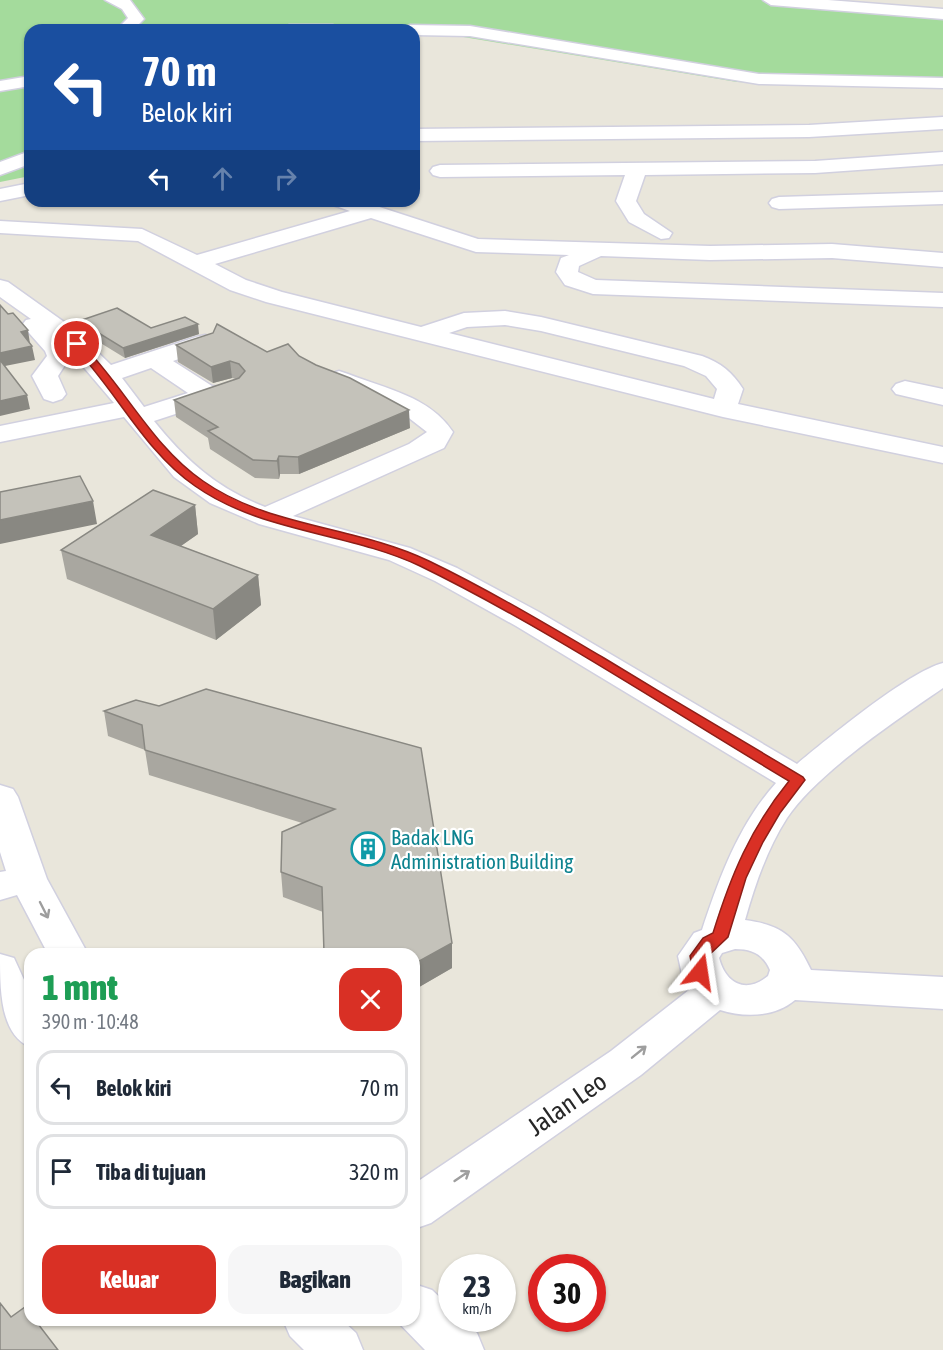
<!DOCTYPE html>
<html lang="id">
<meta charset="utf-8">
<style>
:root{--surface:#fff;--page:#f6f6f7;--text:#1f2937;--muted:#747a83;--line:#e0e1e3;--accent:#d93025}
body{margin:0;font-family:"Asap Condensed",sans-serif;background:var(--page);color:var(--text);height:100vh;display:flex;flex-direction:column;font-size:22px;white-space:nowrap}
*{box-sizing:border-box;margin:0}
p{font-size:20px;color:var(--muted)}
.icon{flex:none;width:33px;height:33px;fill:none;stroke:currentColor;stroke-width:2;stroke-linecap:round;stroke-linejoin:round}
.map{position:relative;flex:1;overflow:hidden}
.details{position:absolute;left:24px;top:948px;width:396px;height:378px;display:flex;flex-direction:column;background:var(--surface);border-radius:18px;box-shadow:0 2px 4px #0004}
.details>*{flex:none}
.hud{position:absolute;left:24px;top:24px;width:396px;height:183px;border-radius:18px;box-shadow:0 2px 4px #0004;background:#1a4fa0;color:#fff;overflow:hidden}
.speed{position:absolute;left:438px;top:1254px;display:flex;gap:12px;font-size:30px;font-weight:700;text-align:center}
.speed>*{display:grid;place-content:center;width:78px;height:78px;border-radius:50%;background:var(--surface);box-shadow:0 2px 4px #0004;line-height:1}
.speed small{font-size:15px;font-weight:400}
.speed .limit{border:9px solid #d22;background:#fff;color:#111}
.pin{position:absolute;display:grid;place-items:center;width:51px;height:51px;color:#fff;margin:-26px;border:3px solid #fff;border-radius:50%;box-shadow:0 2px 6px #0007}
.me{position:absolute;width:66px;margin:-33px;rotate:15deg;stroke-linejoin:round;filter:drop-shadow(0 0 4px #0008)}
.turn{display:flex;align-items:center;gap:21px;height:126px;padding:0 18px;font-size:27px}
.turn .icon{width:78px;height:78px;stroke-width:2.5}
.turn b{display:block;font-size:42px;line-height:51px}
.lanes{display:flex;align-items:center;height:57px;padding:0 18px;background:#0003;justify-content:center;gap:30px;direction:ltr}
.lanes .off{opacity:.35}
.round{display:grid;place-items:center;flex:none;width:63px;height:63px;border-radius:18px;background:var(--page)}
.head{display:flex;align-items:center;justify-content:space-between;height:102px;padding:0 18px}
h1{font-size:36px;font-weight:800;line-height:45px;color:#1e9e55}
.action{display:flex;gap:12px;margin-top:auto;padding:12px 18px}
.action a{flex:1;height:69px;border-radius:18px;background:var(--accent);color:#fff;font-size:24px;font-weight:800;line-height:69px;text-align:center}
.action a+a{background:var(--page);color:var(--text)}
ul{padding:0;list-style:none}
li{display:flex;align-items:center;gap:18px;height:75px;margin:0 12px 9px;padding:0 6px;border:3px solid var(--line);border-radius:18px}
li div{flex:1}
li b{display:block;font-size:22px}
li em{font-style:normal}
.map>svg:first-child{display:block}
</style>
<div class="map">
<svg width="943" height="1350" viewBox="0 0 943 1350">
<rect width="100%" height="100%" fill="#e9e6db"/>
<path fill="#a4db9c" d="M0,0h832l111,10v79l-206,-7 -316,-52h-391v146l-30,6z"/>
<g fill="none" stroke-linecap="round" stroke-linejoin="round">
<g stroke="#d1d0df" stroke-width="3">
<path id="minor" d="M105,0h25l14,19 -11,11h-17l12,-12 -6,-9z
M763,0h65l115,9v10l-172,-14z
M289,25h44l8,5h-60z
M410,25l60,1 289,48 184,4v10l-184,-4 -289,-48 -56,-1v-5h-12z
M30,76v10l-30,5v-10z
M943,117v12l-134,8 -395,4v-12l395,-4z
M30,151v13l-30,11v-13z
M943,152v12l-128,9 -170,2 -9,26 8,13 28,19 -3,5 -8,1 -32,-17 -13,-21 9,-26 -185,2 -7,-2 -3,-4 3,-4 7,-2 375,-4z
M30,183v12l-30,6v-12z
M943,192v12l-164,5 -7,-2 -3,-4 3,-4 7,-2z
M330,201h31l117,38 232,7 122,-2 111,9v14l-111,-9 -122,2 -109,-4 -22,10 -1,6 18,8 347,13v14l-350,-13 -28,-9 -9,-13 5,-14 8,-3 -93,-3 -105,-34 -156,46 31,16 36,12 139,35 43,-14 41,-2 36,6 161,39c19,7 30,16 41,33l-5,15 205,43v16l-220,-46 -457,-115 -36,-12 -92,-49 -138,-8v-12l142,8 55,26 153,-44 -17,-6zM505,325l36,6 143,35 22,10 11,13 -3,10 -265,-66 18,-6z
M0,280l8,2 66,47 37,36 85,-28 9,-2 9,2 3,5 -3,5 -41,14 39,25 15,1 4,5 -4,5 -73,24c31,39 64,68 111,86l144,-63 18,-12 -27,-21 -70,-27 -4,-5 4,-5 9,-3 9,3c38,15 81,22 105,58l-9,16 -151,68 117,32 47,20 82,44 258,152c30,-25 111,-92 146,-101v25c-45,31 -126,85 -156,130 -20,31 -32,67 -42,102 37,5 50,16 66,50l132,7v32l-148,-9c-20,17 -50,18 -75,10l-79,65 -210,148 -17,6v-45l197,-133 78,-61 -6,-11 -5,-23 16,-23 8,-3c17,-52 37,-106 74,-147l-260,-157 -81,-45 -46,-21 -130,-36 -49,-21 -36,-26 -50,-60 -124,25v-16l114,-23 -45,-53 2,6 -13,20 8,18 -4,5 -9,3 -9,-3 -12,-23 15,-20 -2,-5 -23,-26 4,-5 5,-1 -31,-22zM151,368l37,25 -44,14 -22,-29zM735,949c17,0 28,5 35,21l-2,6c-22,18 -42,8 -49,-18l3,-5z
M905,381l38,8v16l-47,-11 -4,-5 4,-5z
M0,785l13,4 5,8 29,82 41,75h-40l-31,-59 -17,5v-28l6,-1 -6,-19z
M0,954l14,4 16,35v54c-30,-13 -30,-57 -30,-93z
M414,1284l18,6 20,19v9h9l16,15 7,17h-59l-29,-30h18z
M283,1320h59l14,13 7,17h-59l-14,-14z"/>
</g>
<use href="#minor" fill="#fff" fill-rule="evenodd"/>
</g>
<path fill="#a9a7a0" d="M79,321l72,7 48,6 -74,24 -44,-27z
M176,345l91,7 32,4 111,72 -111,46h-19l-1,5 -24,-1 -45,-29 -2,-11 -32,-21 -2,-17 62,-21 -4,-1 -19,5 -35,-21z
M195,505l3,29 -17,12 77,29 3,30 -45,35 -149,-61 -6,-29z
M159,706l262,42 31,220 -38,22v-36h-90l-1,-42 -40,-15 -2,-25 21,-49 -153,-48 -4,-25 -37,-14 -4,-25z"/>
<path fill="#898882" d="M198,324l1,10 -74,24 -2,-10z
M28,330l2,14 -9,-12z
M32,346l3,14 -35,7v-14z
M230,361l2,17 -19,5 -2,-16z
M27,395l3,14 -30,7v-15z
M409,410l1,18 -111,46 -1,-17z
M279,456l1,18 -1,5 -2,-18z
M93,501l4,23 -97,20v-24z
M195,505l3,29 -43,30 -4,-29z
M258,575l3,30 -45,35 -3,-31z
M452,943v25l-38,22v-26z"/>
<path fill="#c4c2ba" stroke="#898882" stroke-width="1.5" d="M0,305l8,9 5,-1 15,17 -7,2 11,14 -32,7z
M117,308l34,20 34,-11 13,7 -75,24 -44,-27z
M217,324l50,28 21,-8 11,12 17,9 34,13 59,32 -111,47 -19,-1 -2,5 -24,-1 -45,-29 10,-4 -44,-27 65,-22 6,-7 -6,-7 -9,-3 -19,6 -35,-22 37,-12z
M0,360l27,35 -27,6z
M80,476l13,25 -93,19v-28z
M153,490l42,15 -44,30 107,40 -45,34 -152,-59z
M206,689l215,59 31,195 -38,21v-10h-86l-4,-1 -2,-66 -41,-15 1,-40 53,-23 -190,-59 -3,-25 -38,-14 32,-11 23,6z
M0,1303l11,14 14,-10 5,6v7h5l23,30h-58z"/>
<defs><path id="oneway-shaft" d="M-6 0H5M1.5-3L5.5 0L1.5 3" fill="none" stroke-width="1.6" stroke-linecap="round" stroke-linejoin="round" transform="scale(1.5)"/></defs>
<g stroke="#9e9e9e">
<use href="#oneway-shaft" transform="translate(44 910) rotate(63)"/>
<use href="#oneway-shaft" transform="translate(639 1052) rotate(-39)"/>
<use href="#oneway-shaft" transform="translate(462 1176) rotate(-34)"/>
</g>
<path fill="#d93025" stroke="#8d1f18" stroke-width="1.5" d="M73,342h7c44,44 72,104 123,139 67,47 154,45 226,80 60,29 117,63 175,97 66,40 132,79 199,119l2,3 -25,33 -17,29 -17,36 -18,59 -21,20 1,15 -2,4h-12l-4,-20 13,-18 10,-5c18,-58 37,-104 76,-152 -121,-72 -242,-153 -369,-215 -72,-34 -158,-33 -225,-80 -51,-35 -79,-96 -122,-140z"/>
<defs>
<g id="building-ring" transform="scale(1.725)"><circle r="9.5" fill="#fff" stroke="#0f9aa8" stroke-width="1.5"/><path d="M-4-6H4V6H1V3H-1V6H-4ZM-2.5-4.3h1.7v1.8h-1.7ZM.8-4.3h1.7v1.8H.8ZM-2.5-1h1.7V.8h-1.7ZM.8-1h1.7V.8H.8Z" fill="#0f9aa8"/></g>
</defs>
<g fill-rule="evenodd">
<use href="#building-ring" x="368" y="849"/>
</g>
<g text-anchor="middle" dominant-baseline="central" stroke-width="4.5" stroke-linejoin="round" paint-order="stroke">
<g font-size="21" fill="#0d838f" stroke="#fff" text-anchor="start">
<text x="391" y="837">Badak LNG<tspan x="391" dy="24">Administration Building</tspan></text>
</g>
<g font-size="26" fill="#282828" stroke="#fff">
<text transform="translate(567 1104) rotate(-35)">Jalan Leo</text>
</g>
</g>
</svg>
<div class="speed"><div>23<small>km/h</small></div><div class="limit">30</div></div>
<div class="pin" style="left:77px;top:344px;background:#d93025"><svg class="icon" aria-label="arrive" viewBox="0 0 24 24"><path d="M6 21V4h12l-3 4 3 4H6"/></svg></div>
<svg class="me" style="left:700px;top:972px" viewBox="-20 -20 40 40"><path d="M0-17L14 15 0 8-14 15z" fill="#d93025" stroke="#fff" stroke-width="4"/></svg>
<div class="hud">
<div class="turn"><svg class="icon" aria-label="left" viewBox="0 0 24 24"><path d="M17 20v-9H6M10 6l-5 5 5 5"/></svg><div><b>70 m</b>Belok kiri</div></div>
<div class="lanes"><svg class="icon" aria-label="left" viewBox="0 0 24 24"><path d="M17 20v-9H6M10 6l-5 5 5 5"/></svg><svg class="icon off" aria-label="ahead" viewBox="0 0 24 24"><path d="M12 20V5M6 11l6-6 6 6"/></svg><svg class="icon off" aria-label="right" viewBox="0 0 24 24"><path d="M7 20v-9h11M14 6l5 5-5 5"/></svg></div>
</div>
<section class="details">
<div class="head"><div><h1>1 mnt</h1><p>390 m · 10:48</p></div><a class="round" style="background:#d93025;color:#fff"><svg class="icon" aria-label="close" viewBox="0 0 24 24"><path d="M6 6l12 12M18 6L6 18"/></svg></a></div>
<ul>
<li><svg class="icon" aria-label="left" viewBox="0 0 24 24"><path d="M17 20v-9H6M10 6l-5 5 5 5"/></svg><div><b>Belok kiri</b></div><em>70 m</em></li>
<li><svg class="icon" aria-label="arrive" viewBox="0 0 24 24"><path d="M6 21V4h12l-3 4 3 4H6"/></svg><div><b>Tiba di tujuan</b></div><em>320 m</em></li>
</ul>
<div class="action"><a>Keluar</a><a>Bagikan</a></div>
</section>
</div>
